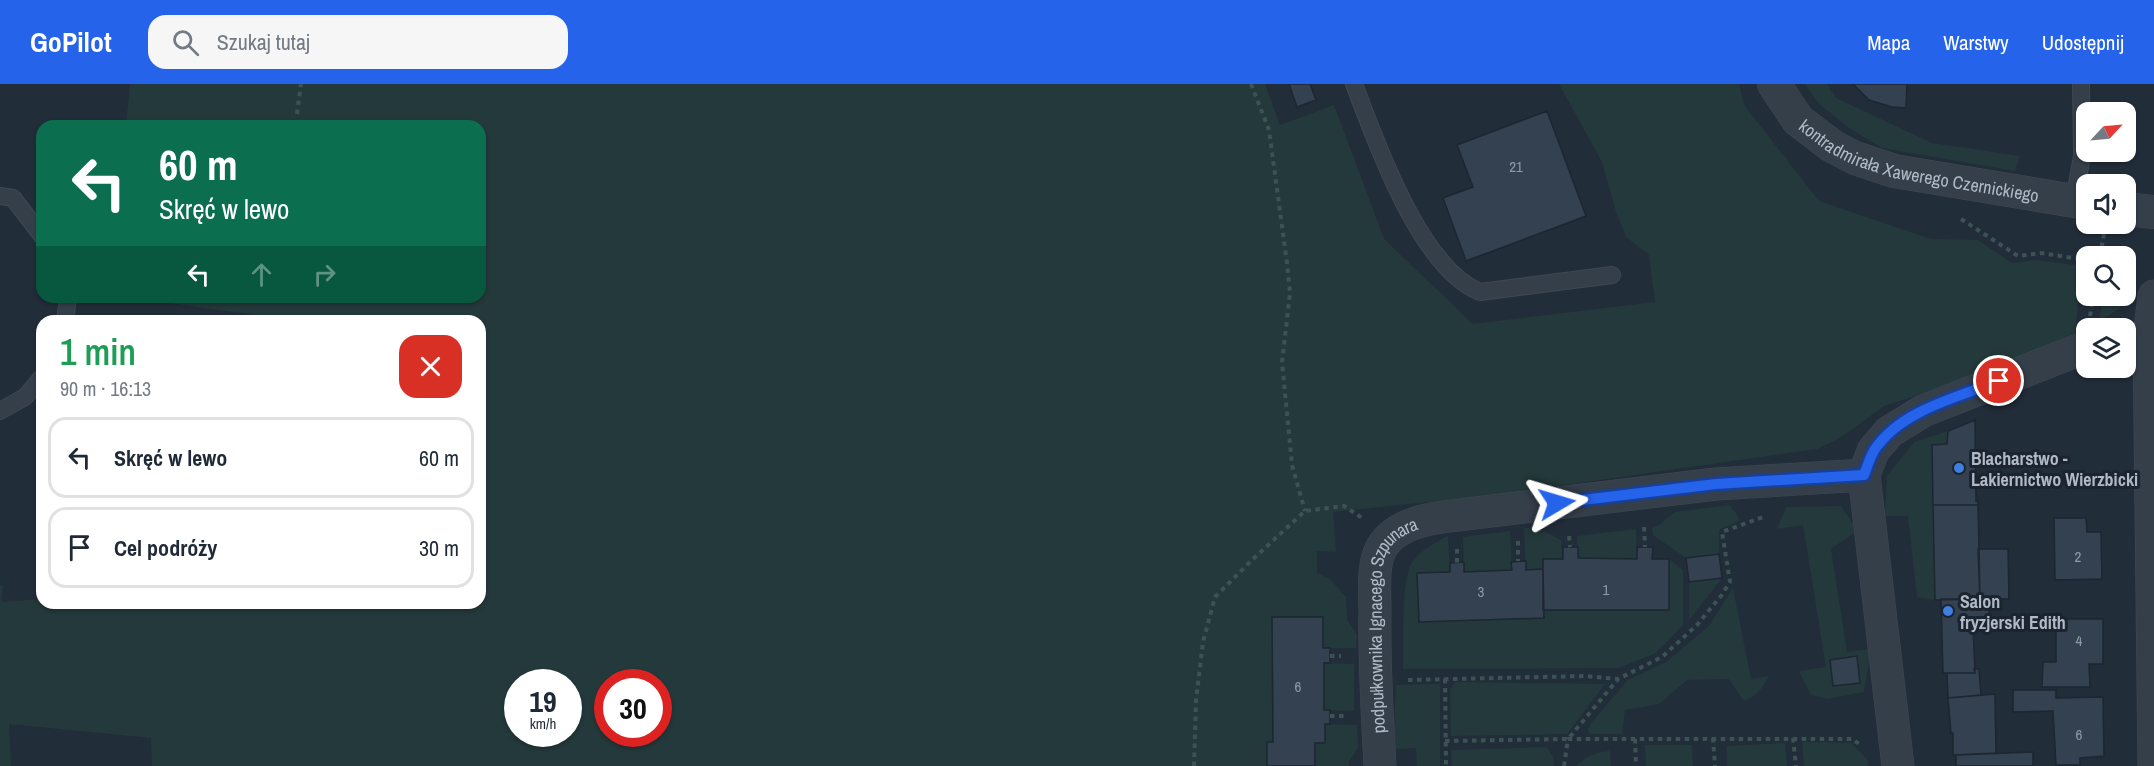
<!DOCTYPE html>
<html lang="pl">
<meta charset="utf-8">
<style>
:root{--surface:#fff;--page:#f6f6f7;--text:#1f2937;--muted:#747a83;--line:#e0e1e3;--accent:#2563eb}
body{margin:0;font-family:"Archivo Narrow",sans-serif;background:var(--page);color:var(--text);height:100vh;display:flex;flex-direction:column;font-size:22px;white-space:nowrap}
*{box-sizing:border-box;margin:0}
p{font-size:20px;color:var(--muted)}
.icon{flex:none;width:33px;height:33px;fill:none;stroke:currentColor;stroke-width:2;stroke-linecap:round;stroke-linejoin:round}
.map{position:relative;flex:1;overflow:hidden}
.drawer{position:absolute;left:36px;top:231px;width:450px;height:294px;display:flex;flex-direction:column;background:var(--surface);border-radius:18px;box-shadow:0 2px 4px #0004}
.drawer>*{flex:none}
.hud{position:absolute;left:36px;top:36px;width:450px;height:183px;border-radius:18px;box-shadow:0 2px 4px #0004;background:#0b6e4f;color:#fff;overflow:hidden}
.needle{width:39px;rotate:64deg}
.fabs{position:absolute;left:2076px;top:18px;display:grid;gap:12px}
.fabs a{display:grid;place-items:center;width:60px;height:60px;border-radius:12px;background:var(--surface);box-shadow:0 2px 4px #0004;font-size:30px}
.speed{position:absolute;left:504px;top:585px;display:flex;gap:12px;font-size:30px;font-weight:700;text-align:center}
.speed>*{display:grid;place-content:center;width:78px;height:78px;border-radius:50%;background:var(--surface);box-shadow:0 2px 4px #0004;line-height:1}
.speed small{font-size:15px;font-weight:400}
.speed .limit{border:9px solid #d22;background:#fff;color:#111}
.pin{position:absolute;display:grid;place-items:center;width:51px;height:51px;color:#fff;margin:-26px;border:3px solid #fff;border-radius:50%;box-shadow:0 2px 6px #0007}
.me{position:absolute;width:66px;margin:-33px;rotate:83deg;stroke-linejoin:round;filter:drop-shadow(0 0 4px #0008)}
.turn{display:flex;align-items:center;gap:21px;height:126px;padding:0 24px;font-size:27px}
.turn .icon{width:78px;height:78px;stroke-width:2.5}
.turn b{display:block;font-size:42px;line-height:51px}
.lanes{display:flex;align-items:center;height:57px;padding:0 24px;background:#0003;justify-content:center;gap:30px;direction:ltr}
.lanes .off{opacity:.35}
.round{display:grid;place-items:center;flex:none;width:63px;height:63px;border-radius:18px;background:var(--page)}
.overview{display:flex;align-items:center;justify-content:space-between;height:102px;padding:0 24px}
h1{font-size:36px;font-weight:600;line-height:45px;color:#1e9e55}
ul{padding:0;list-style:none}
li{display:flex;align-items:center;gap:18px;height:81px;margin:0 12px 9px;padding:0 12px;border:3px solid var(--line);border-radius:18px}
li div{flex:1}
li b{display:block;font-size:22px}
li em{font-style:normal}
header{display:flex;align-items:center;gap:36px;box-sizing:border-box;height:84px;padding:0 30px;background:var(--accent);color:#fff}
header strong{font-size:28px}
nav{display:flex;gap:33px;margin-inline-start:auto;font-size:21px}
.search{width:420px;height:54px;background:var(--page);display:flex;align-items:center;gap:15px;box-sizing:border-box;padding:0 21px;border-radius:18px;color:var(--muted);font-size:22px}
.map>svg:first-child{display:block}
</style>
<header>
<strong>GoPilot</strong>
<div class="search"><svg class="icon" aria-label="search" viewBox="0 0 24 24"><circle cx="10" cy="10" r="6"/><path d="M15 15l6 6"/></svg>Szukaj tutaj</div>
<nav><a>Mapa</a><a>Warstwy</a><a>Udostępnij</a></nav>
</header>
<div class="map">
<svg width="2154" height="682" viewBox="0 0 2154 682">
<rect width="100%" height="100%" fill="#222d3a"/>
<path fill="#24393b" fill-rule="evenodd" d="M130,0h1135l15,41 54,-20 50,134 89,85 182,-22 -6,-47 -23,-18 -10,-25 -14,-50 -43,-78h180l5,21 75,96 112,38 47,1 34,23 24,-3 46,6 -7,67 -97,43 -94,30 -44,32 -23,11 -323,46 -161,17 3,40 -19,-1v22l13,6 16,18 1,22 10,16 -1,13h-33v-31h-51l1,125h-6v24h-1115l-1,-28 -142,-14 2,42h-11v-181h3l-2,17 41,-3v4h438v-282h-180l-174,-24h354v-171h-354zM518,598h50v52h-50zM608,598h50v52h-50z
M1805,0h22l9,14 96,45 88,13 -5,15 -133,-23 -33,-20 -30,-24z
M2126,183c15,29 -3,41 -27,54l4,-25h23z
M1948,347l-1,13 -15,1 3,155 -18,-3 -9,-81h-23l2,-40 27,-34z
M1729,421l8,9 2,7 -20,9v24l-33,4 -33,-23 -1,-7 6,-2 17,-14z
M1841,422l12,18 1,9 -23,16 16,103 24,-3 -7,43 -36,7 -17,-4 -12,-24 27,-4 -23,-142 -26,4 9,-22zM1857,573l3,26 -27,3 -3,-26z
M1535,443l26,13 2,19h-19l-1,10 -17,1 -2,-42z
M1636,445l1,30 -59,-1 -1,-22z
M1510,447l2,39 -48,2 -1,-35z
M1448,452l2,36 -33,1 126,37h125l1,-51 14,11v55l-27,28 -37,15 -216,1c1,-24 -3,-91 10,-108 9,-11 22,-19 35,-25z
M1722,494l-33,42v-38z
M1733,504l18,91 18,-3c-6,11 -13,23 -26,24l-14,-21 -42,1 -28,24 -34,6 -3,24h-32l-2,-4 3,-7 37,-43 38,-18 43,-36z
M1324,579l30,1v47l-30,-1z
M1455,598l150,2 -38,50 -116,2 -1,-46z
M1440,600v82h-23l-1,-18 -23,1 3,-64z
M1325,640l32,1 1,22 -9,15v4h-34v-23z
M1802,658l50,1 16,18v5h-64z
M1785,659l2,23h-60v-20z
M1645,661h47l1,21h-47z
M1547,663l6,10 1,9h-102l-1,-16z
M1610,667l1,15h-35c10,-10 20,-14 34,-15z"/>
<path fill="#344150" stroke="#1d2631" stroke-width="1.5" d="M1289,0h21l6,16 -19,7z
M1853,0h54l-1,24 -14,-1 -23,-7z
M1547,27l39,105 -120,45 -23,-63 30,-11 -16,-42z
M1975,336l1,81 2,-1v5h-45l-1,-60 15,-1 1,-13z
M1933,421h45l2,94 -45,1z
M2054,434h32l1,14h14l1,47 -47,1z
M1563,463h15v11l59,1v-12h16l-1,12h17v51h-126v-51h20z
M1978,465h30l1,50h-29z
M1719,470l3,24 -33,4 -3,-24z
M1526,477v9l17,-1 1,49 -125,4 -2,-49 33,-1v-9l14,-1v10l48,-2 -1,-8z
M1941,515h48v27h-16l2,47h-32z
M1272,533h51v31h7v15h-6v47h6v14h-5v19h-10v23h-48v-24h6z
M2056,535h47v45h-14l1,23h-48l1,-25h13z
M1857,572l3,27 -27,3 -3,-26z
M1974,585h5l2,26 -33,3 -1,-25h28z
M2013,606h43v8l47,-1 1,59 -24,2v7h-24l-3,-54 -40,1z
M1995,610l1,59 -43,2v-22h-2l-3,-35z
M2033,668v14h-77v-11z"/>
<g fill="none" stroke-linecap="round" stroke-linejoin="round">
<g stroke="#3f4853" stroke-width="18">
<path id="service" d="M1354,0c22,58 66,184 126,208l132,-17
M0,112l13,2 29,38
M2074,117l8,-45 -1,-72
M65,237l3,-24
M0,327l25,-14 17,-20"/>
</g>
<g stroke="#3f4853" stroke-width="33">
<g id="minor">
<path id="s1" d="M1380,682c-3,-52 -6,-104 -5,-156 0,-20 -3,-46 7,-63 12,-20 39,-27 60,-30l274,-33 148,-9"/>
<path d="M1898,682l-34,-291 9,-24 16,-19 34,-21 163,-64"/>
<path d="M2154,682l-5,-429 5,-41"/>
</g>
</g>
<g stroke="#3f4853" stroke-width="34">
<g id="tertiary">
<path id="s2" d="M1774,0l24,36 34,26 23,12 39,13 192,32"/>
<path d="M2126,125l28,3"/>
</g>
</g>
<path stroke="#3c5253" stroke-width="4" stroke-dasharray="4.5 4.5" stroke-linecap="butt" d="M1251,0l18,46 18,133 3,30 -8,69 10,103 13,46
M297,30l4,-30
M1961,135l57,37 23,-3 45,7
M2100,172l4,-22
M2090,232l3,-20
M1644,443l1,20
M1569,452l1,11
M1518,457v20
M1457,465v14
M1330,572h11
M1445,595l1,87
M1408,596l177,-4 33,3 44,-22 35,-32 24,-29 9,-14 -8,-50 41,-15
M1330,632h14
M1713,654l2,28
M1793,654l3,28
M1635,655l1,27
M1445,657l123,-2 50,-60
M1194,682l2,-66 7,-58 12,-45 37,-37 53,-49 39,-5 18,12
M1564,682l4,-27h284l10,7"/>
<use href="#service" stroke="#353f4a" stroke-width="16"/>
<use href="#minor" stroke="#353f4a" stroke-width="32"/>
<use href="#tertiary" stroke="#353f4a" stroke-width="33"/>
</g>
<g fill="none" stroke-linecap="round" stroke-linejoin="round">
<g stroke="#184099" stroke-width="15">
<path id="route" d="M1557,419l159,-19 148,-9c3,-8 6,-18 11,-26 27,-39 81,-51 124,-68"/>
</g>
<use href="#route" stroke="#2563eb" stroke-width="10"/>
</g>
<g fill="#3f7fe0" stroke="#1b242f" stroke-width="2">
<circle cx="1959" cy="384" r="6"/>
<circle cx="1948" cy="527" r="6"/>
</g>
<g text-anchor="middle" dominant-baseline="central" stroke-width="6" stroke-linejoin="round" paint-order="stroke">
<g font-size="15" fill="#8f9aa7">
<text x="1516" y="82">21</text>
<text x="2078" y="472">2</text>
<text x="1606" y="505">1</text>
<text x="1481" y="507">3</text>
<text x="2079" y="556">4</text>
<text x="1298" y="602">6</text>
<text x="2079" y="650">6</text>
</g>
<g font-size="18" fill="#b0bac6" stroke="#1b242f">
<text stroke="none"><textPath href="#s2" startOffset="174">kontradmirała Xawerego Czernickiego</textPath></text>
<text stroke="none"><textPath href="#s1" startOffset="148">podpułkownika Ignacego Szpunara</textPath></text>
</g>
<g font-size="18" font-weight="bold" fill="#b0bac6" stroke="#1b242f" text-anchor="start">
<text x="1971" y="374">Blacharstwo -<tspan x="1971" dy="21">Lakiernictwo Wierzbicki</tspan></text>
<text x="1960" y="517">Salon<tspan x="1960" dy="21">fryzjerski Edith</tspan></text>
</g>
</g>
</svg>
<div class="fabs">
<a><svg class="needle" viewBox="-14 -14 28 28"><path d="M0-13l5 13h-10z" fill="#e53935"/><path d="M0 13l5-13h-10z" fill="#747a83"/></svg></a>
<a><svg class="icon" aria-label="sound" viewBox="0 0 24 24"><path d="M4 9h4l5-4v14l-5-4H4zM17 9q2 3 0 6"/></svg></a>
<a><svg class="icon" aria-label="search" viewBox="0 0 24 24"><circle cx="10" cy="10" r="6"/><path d="M15 15l6 6"/></svg></a>
<a><svg class="icon" aria-label="layers" viewBox="0 0 24 24"><path d="M12 4l9 5-9 5-9-5zM3 14l9 5 9-5"/></svg></a>
</div>
<div class="speed"><div>19<small>km/h</small></div><div class="limit">30</div></div>
<div class="pin" style="left:1999px;top:297px;background:#d93025"><svg class="icon" aria-label="arrive" viewBox="0 0 24 24"><path d="M6 21V4h12l-3 4 3 4H6"/></svg></div>
<svg class="me" style="left:1557px;top:419px" viewBox="-20 -20 40 40"><path d="M0-17L14 15 0 8-14 15z" fill="#2563eb" stroke="#fff" stroke-width="4"/></svg>
<div class="hud">
<div class="turn"><svg class="icon" aria-label="left" viewBox="0 0 24 24"><path d="M17 20v-9H6M10 6l-5 5 5 5"/></svg><div><b>60 m</b>Skręć w lewo</div></div>
<div class="lanes"><svg class="icon" aria-label="left" viewBox="0 0 24 24"><path d="M17 20v-9H6M10 6l-5 5 5 5"/></svg><svg class="icon off" aria-label="ahead" viewBox="0 0 24 24"><path d="M12 20V5M6 11l6-6 6 6"/></svg><svg class="icon off" aria-label="right" viewBox="0 0 24 24"><path d="M7 20v-9h11M14 6l5 5-5 5"/></svg></div>
</div>
<section class="drawer">
<div class="overview"><div><h1>1 min</h1><p>90 m · 16:13</p></div><a class="round" style="background:#d93025;color:#fff"><svg class="icon" aria-label="close" viewBox="0 0 24 24"><path d="M6 6l12 12M18 6L6 18"/></svg></a></div>
<ul>
<li><svg class="icon" aria-label="left" viewBox="0 0 24 24"><path d="M17 20v-9H6M10 6l-5 5 5 5"/></svg><div><b>Skręć w lewo</b></div><em>60 m</em></li>
<li><svg class="icon" aria-label="arrive" viewBox="0 0 24 24"><path d="M6 21V4h12l-3 4 3 4H6"/></svg><div><b>Cel podróży</b></div><em>30 m</em></li>
</ul>
</section>
</div>
